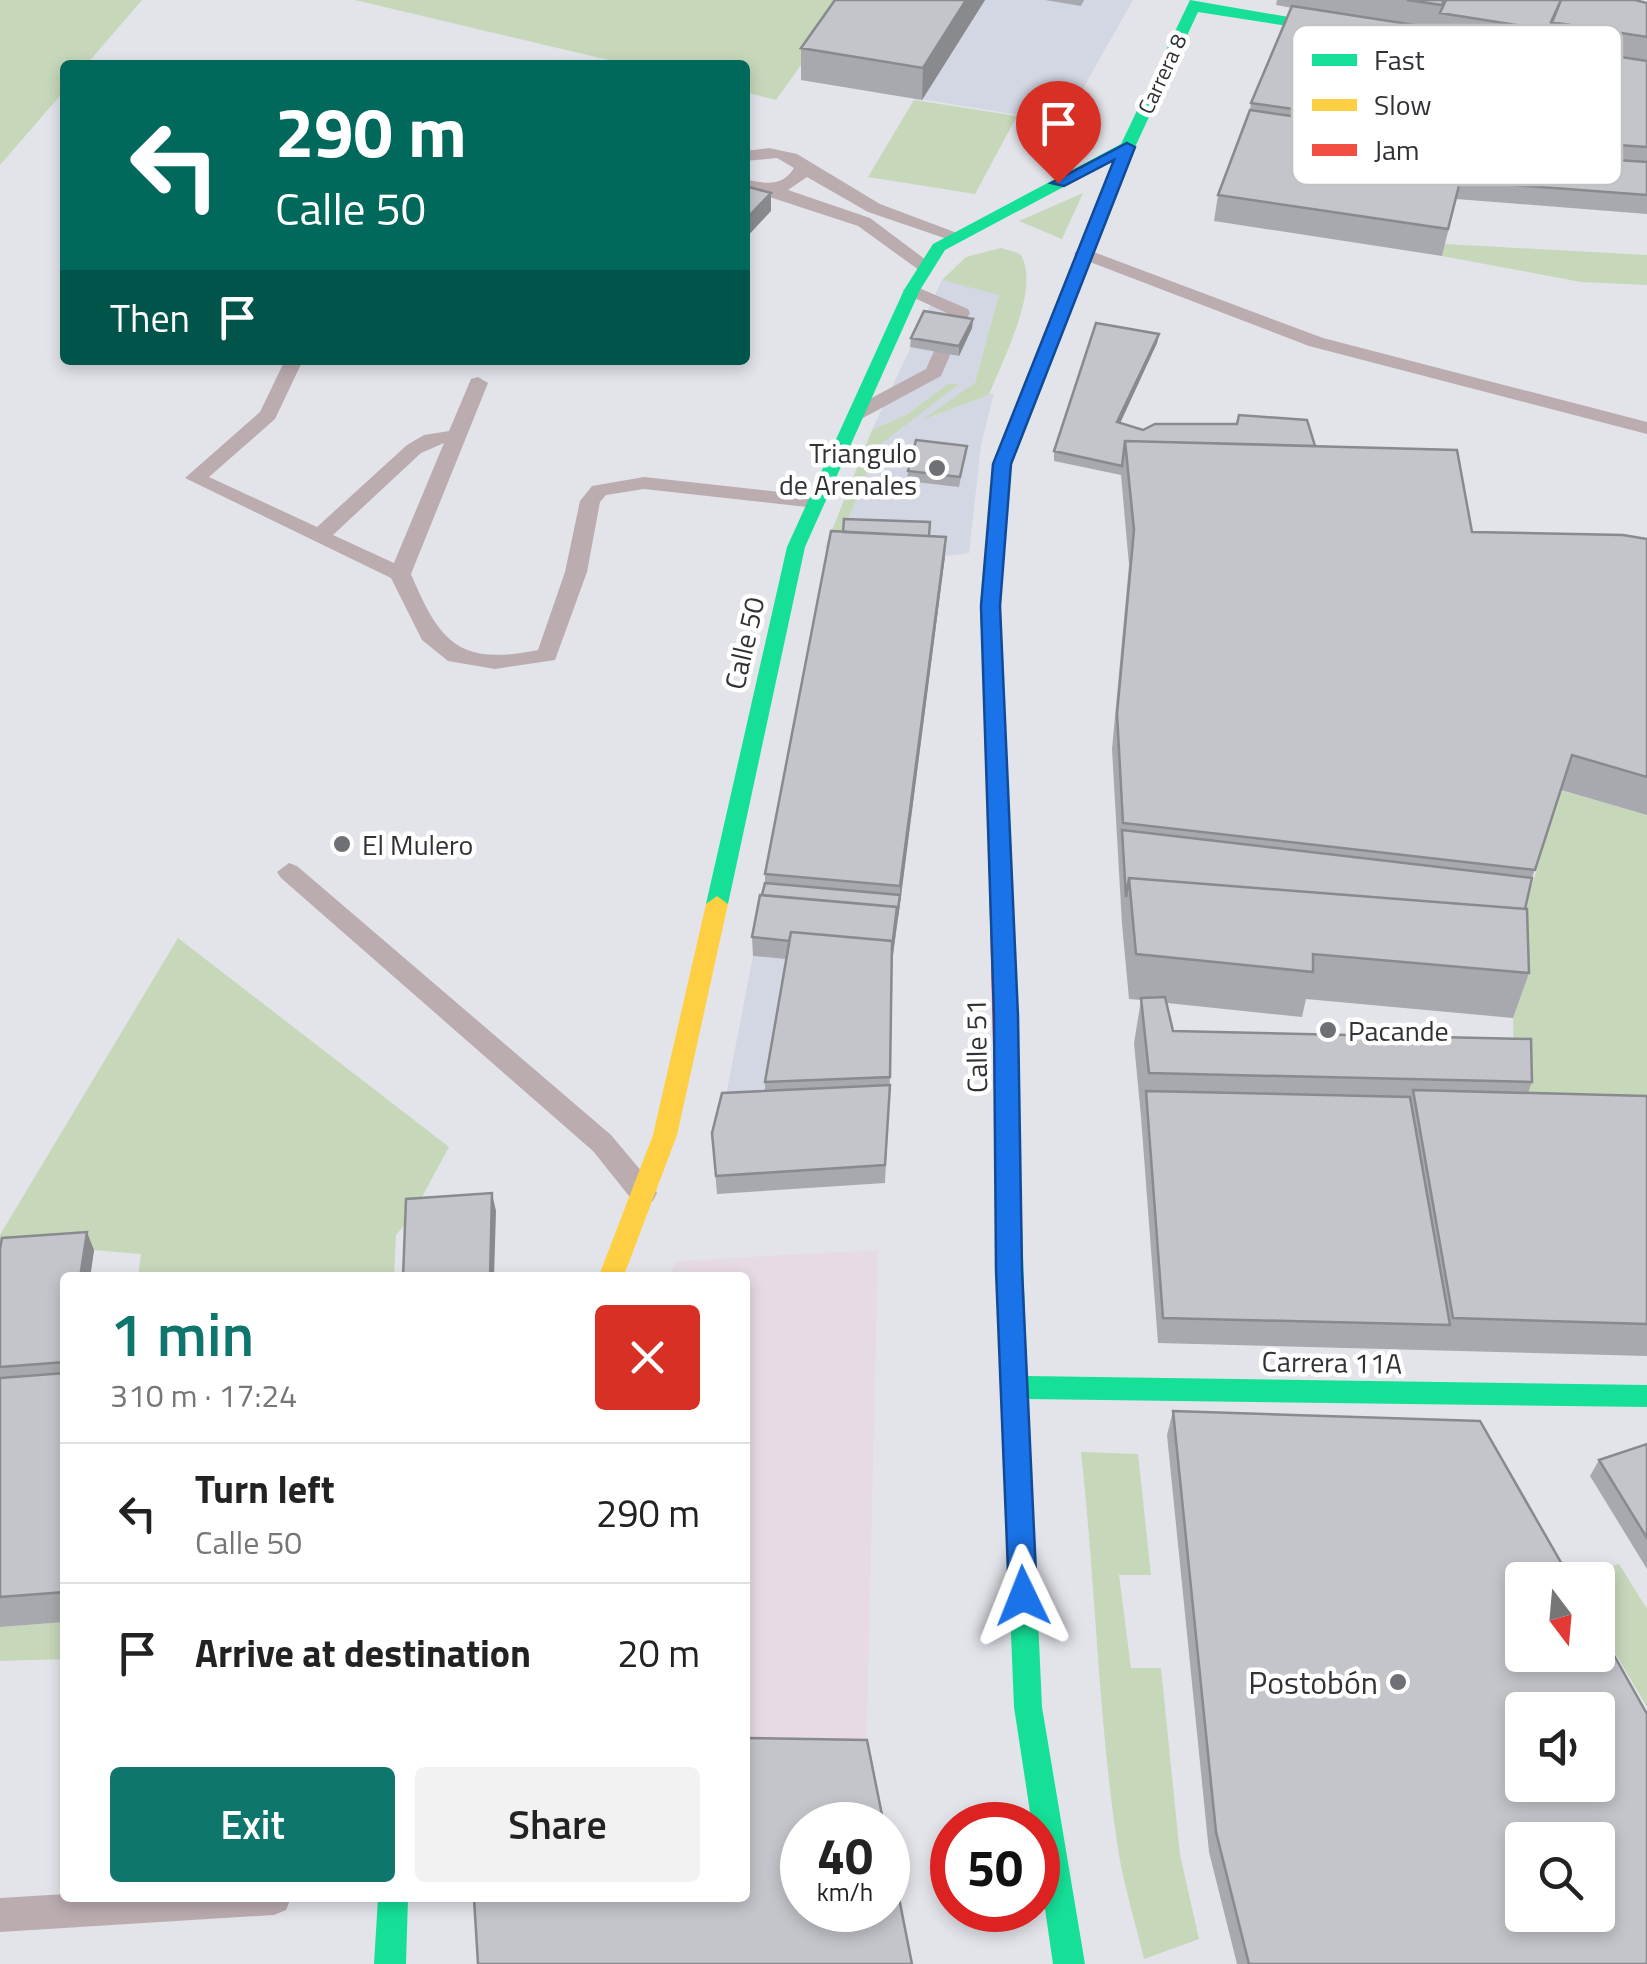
<!DOCTYPE html>
<meta charset="utf-8">
<style>
:root{--surface:#fff;--page:#f2f2f2;--text:#222;--muted:#767676;--line:#e0e0e0;--accent:#0f766e}
body{margin:0;font-family:"Titillium Web",sans-serif;background:var(--page);color:var(--text);height:100vh;display:flex;flex-direction:column;font-size:38px;white-space:nowrap}
*{box-sizing:border-box;margin:0}
p{font-size:32px;color:var(--muted)}
.icon{flex:none;width:55px;height:55px;fill:none;stroke:currentColor;stroke-width:2;stroke-linecap:round;stroke-linejoin:round}
.map{position:relative;flex:1;overflow:hidden}
.panel{position:absolute;left:60px;top:1272px;width:690px;height:630px;display:flex;flex-direction:column;background:var(--surface);border-radius:10px;box-shadow:0 5px 15px #0003}
.panel>*{flex:none}
.banner{position:absolute;left:60px;top:60px;width:690px;height:305px;border-radius:10px;box-shadow:0 5px 15px #0003;background:#00695c;color:#fff;overflow:hidden}
.needle{width:65px;rotate:164deg}
.fabs{position:absolute;left:1505px;top:1562px;display:grid;gap:20px}
.fabs a{display:grid;place-items:center;width:110px;height:110px;border-radius:10px;background:var(--surface);box-shadow:0 5px 15px #0003;font-size:50px}
.speed{position:absolute;left:780px;top:1802px;display:flex;gap:20px;font-size:50px;font-weight:700;text-align:center}
.speed>*{display:grid;place-content:center;width:130px;height:130px;border-radius:50%;background:var(--surface);box-shadow:0 5px 15px #0003;line-height:1}
.speed small{font-size:25px;font-weight:400}
.speed .limit{border:15px solid #d22;background:#fff;color:#111}
.pin{position:absolute;display:grid;place-items:center;width:85px;height:85px;color:#fff;margin:-102px -42px;border-radius:50% 50% 50% 0;rotate:-45deg;box-shadow:0 0 10px #0007}
.pin .icon{rotate:45deg}
.me{position:absolute;width:110px;margin:-55px;rotate:358deg;stroke-linejoin:round;filter:drop-shadow(0 0 8px #0008)}
.turn{display:flex;align-items:center;gap:35px;height:210px;padding:0 50px;font-size:45px}
.turn .icon{width:130px;height:130px;stroke-width:2.5}
.turn b{display:block;font-size:70px;line-height:85px}
.then{display:flex;align-items:center;height:95px;padding:0 50px;background:#0003;gap:20px;font-size:38px}
.round{display:grid;place-items:center;flex:none;width:105px;height:105px;border-radius:10px;background:var(--page)}
.summary{display:flex;align-items:center;justify-content:space-between;height:170px;padding:0 50px}
h1{font-size:60px;font-weight:600;line-height:75px;color:var(--accent)}
.primary-button{display:flex;gap:20px;margin-top:auto;padding:20px 50px}
.primary-button a{flex:1;height:115px;border-radius:10px;background:var(--accent);color:#fff;font-size:40px;font-weight:600;line-height:115px;text-align:center}
.primary-button a+a{background:var(--page);color:var(--text)}
ul{padding:0;list-style:none}
li{display:flex;align-items:center;gap:30px;height:140px;padding:0 50px;border-top:2px solid var(--line)}
li div{flex:1}
li b{display:block;font-size:38px}
li em{font-style:normal}
.map>svg:first-child{display:block}
</style>
<div class="map">
<svg width="1647" height="1964" viewBox="0 0 1647 1964">
<rect width="100%" height="100%" fill="#e2e4ea"/>
<path fill="#d3d7e3" d="M858,0h275l-69,122 -263,-42z
M942,280l58,14 -25,89 -47,35 66,-25 -13,52 -12,108 -24,3 -17,-2 1,-22 -85,-3 34,-83 70,-61 -40,29 -36,16z
M753,956l138,12 -2,135 -166,8z"/>
<path fill="#e6dae4" d="M878,1250l-12,517 -121,-2v-487h-76l7,-17z"/>
<path fill="#c6d7ba" d="M0,0h142l-56,65h-21v25l-65,75z
M355,0h492l-71,100 -31,-8v-27h-115z
M914,100l103,16 -42,78 -107,-17z
M1083,193l-21,46 -43,-18z
M1445,244l202,11v30l-66,-3 -139,-26z
M1001,248l19,6c22,32 -18,107 -31,141l-67,25 53,-37 24,-88 -57,-15 24,-23z
M948,384h11l-81,62 -34,83 -2,22 -17,-3 47,-118 36,-16z
M1560,790l87,25v315l-132,-4 -3,-172z
M178,938l271,209 -38,70 -15,18 -2,42h-256l3,-23 -47,-4 -83,6 -11,57v-78z
M1081,1452l57,2 13,121h-32l12,93h30l19,187 19,84 -55,20c-8,-34 -19,-69 -25,-104 -21,-133 -23,-269 -38,-403z
M1619,1564l28,45v98l-49,-83v-44h-25z
M65,1622v37l-65,2v-34z"/>
<g fill="none" stroke-linecap="round" stroke-linejoin="round">
<path fill="#bbacb0" fill-rule="evenodd" d="M769,148l28,6 83,50 85,32 -3,4h-12l-82,-28 -61,-35 -19,13 82,28 64,48 -3,4h-12l-61,-44 -113,-37v-10c19,5 38,8 49,-11l-17,-10 -32,3v-10z
M1083,248l240,90 324,84v12l-338,-88 -232,-89 -3,-4z
M912,285l56,24 2,4 -9,16h-14l-2,-4 6,-10 -45,-21 -3,-4z
M942,347l9,6 -10,23 -78,42h-14v-8l77,-41 9,-20z
M285,360h18l-28,59 -66,58 108,50 90,-82 17,-10 25,-4 22,-52 7,-2 10,6 -77,191c29,69 48,92 127,76l27,-78 15,-71 12,-15 52,-9 172,19 10,6 -10,6 -172,-19 -38,6 -6,7 -13,70 -32,88 -60,9 -47,-8 -26,-21 -31,-62 -206,-100 75,-66zM444,443l-50,120 -61,-28 88,-82z
M289,863l8,3 314,269 42,50 4,8 -4,8 -10,3 -10,-3 -40,-50 -312,-273 -4,-6z
M65,1894v4h226l-5,12 -12,5 -274,17v-34z"/>
<path fill="#16e098" fill-rule="evenodd" d="M1190,0l168,29 7,4 -7,4 -160,-25 -63,135 -124,317 -11,142 6,144 -10,7 -10,-7 -6,-144 13,-142 121,-304 -169,90 -25,40 -115,257 -77,357 -11,8 -8,-2 -3,-6 81,-357 117,-257 29,-46 188,-100z
M1007,1123l8,3 4,7 8,243 620,9v22l-619,-8 14,308 43,257h-32l-15,-103v-36h-6l-18,-118 -18,-437 -1,-137 4,-7z
M378,1898h30l-2,66h-32z"/>
<path fill="#ffcf43" fill-rule="evenodd" d="M717,896l11,8 -51,231 -54,143h-25l55,-143 53,-231z"/>
<path fill="#f24e42" fill-rule="evenodd" d="M996,743l10,7 13,383 -4,7h-16l-4,-7 -9,-383z"/>
</g>
<path fill="#a8a9ae" d="M835,0h150l-63,100 -121,-20v-32z
M1045,0h39l-3,6z
M1277,0h358l12,3v211l-191,-15 -14,57 -228,-35 4,-26 32,-85 1,-7 41,-95 -16,-3z
M973,319l-1,9 -13,28 -49,-9 1,-9z
M1159,334l-2,9 -37,80 23,7 172,16 157,86 175,7v276l-86,-25 -29,88 -7,31 4,64 -16,45 -207,-19 -4,18 -135,-14 6,28 359,51 -4,11 119,3v260l-489,-13 -17,-226 -7,-74 7,-43 -12,-1 -7,-75 -10,-175 17,-184 -8,-90 -67,-14v-10z
M967,446l-8,41 -52,-6 1,-10z
M929,536l16,20 -53,407 -2,114 -5,106 -168,11 -5,-61 53,-42v-9l21,-123 -33,-3 -1,-19 13,-54v-9z
M0,1249l94,1 -4,28h-25v344l-65,5z
M1173,1411l474,553h-410l-28,-112 -42,-417z
M1647,1444v125l-57,-93 9,-16z"/>
<path fill="#888a8d" d="M966,0h19l-63,100 1,-32z
M771,193v18l-26,28v-19z
M973,319l-1,9 -13,28v-10z
M1159,334l-2,9 -41,89 1,-10z
M946,537l-1,19 -45,348v-18z
M900,895v9l-9,64 1,-18z
M492,1193l4,18 -2,67h-4z
M87,1232l7,18 -4,28h-10z"/>
<path fill="#c3c5ca" stroke="#888a8d" stroke-width="2.5" fill-rule="evenodd" d="M835,0h131l-43,68 -122,-20z
M1407,0h37l-2,5z
M1446,0h115l-12,30 -109,-17z
M1561,0h74l12,3v34l-96,-15z
M1292,6l355,55v86l-159,-11 -237,-33z
M1250,110l220,32 -22,87 -230,-34z
M1468,150l179,12v33l-187,-14z
M745,186l26,7 -26,27z
M924,311l49,8 -14,27 -48,-8z
M1096,323l63,11 -42,88 26,8 12,-6h82l2,-9 68,5 8,26 -190,-5 -3,25 -68,-15z
M916,440l51,6 -7,31 -52,-6z
M1125,441l332,9 15,82 151,3 24,4v238l-75,-22 -37,115 -412,-47 -6,-109 17,-184z
M844,519l86,3 -1,14 -86,-4z
M831,531l115,6 -46,349 -135,-12z
M1122,830l410,48 -7,31 -396,-31 -3,19z
M1129,878l398,31 2,64 -216,-19v18l-177,-18z
M765,883l135,12 -3,21v-9l-135,-12z
M760,895l137,12 -5,41v-7l-101,-9 -2,9 -37,-4z
M791,932l101,9 -2,136 -125,5z
M1165,997l8,34 358,8 1,43 -383,-9 -8,-75z
M890,1085l-5,80 -169,11 -4,-43 10,-40z
M1413,1090l234,6v228l-194,-6z
M1146,1091l264,6 40,228 -287,-7z
M492,1193l-2,85h-87l3,-79z
M87,1232l-7,46h-15v84l-65,5v-118l2,-11z
M65,1373v219l-65,5v-219z
M1173,1411l307,10 91,159h-49v75h76v-28l49,87v250h-398l-33,-132zM1522,1710h76v75h-76zM1522,1840h76v75h-76z
M1647,1444v94l-48,-78z
M745,1738l122,2 17,85h-82v85h86v-68l24,122h-434l-4,-66h271z"/>
<path fill="#1a73e8" stroke="#114b97" stroke-width="2.5" d="M1127,143l8,4 -124,317 -11,142 18,410 4,254 15,326 -4,10 -10,3 -10,-3 -4,-10 -13,-326 -2,-254 -13,-410 12,-142 121,-304 -50,26 -13,-3z"/>
<g fill="#6f7075" stroke="#fff" stroke-width="4">
<circle cx="937" cy="468" r="10"/>
<circle cx="342" cy="844" r="10"/>
<circle cx="1328" cy="1030" r="10"/>
<circle cx="1398" cy="1682" r="10"/>
</g>
<g text-anchor="middle" dominant-baseline="central" stroke-width="9" stroke-linejoin="round" paint-order="stroke">
<g font-size="22" fill="#313236" stroke="#fff">
<text transform="translate(1162 74) rotate(-65)">Carrera 8</text>
</g>
<g font-size="28" fill="#313236" stroke="#fff" text-anchor="start">
<text x="917" y="452" text-anchor="end">Triangulo<tspan x="917" dy="32">de Arenales</tspan></text>
<text x="362" y="844">El Mulero</text>
<text x="1348" y="1030">Pacande</text>
</g>
<g font-size="28" fill="#313236" stroke="#fff">
<text transform="translate(744 643) rotate(-77)">Calle 50</text>
<text transform="translate(976 1046) rotate(-91)">Calle 51</text>
<text transform="translate(1332 1362) rotate(1)">Carrera 11A</text>
</g>
<g font-size="32" fill="#313236" stroke="#fff" text-anchor="end">
<text x="1378" y="1682">Postobón</text>
</g>
</g>
<rect x="1292" y="25" width="330" height="160" rx="15" fill="#fff" stroke="#c1c2c3" stroke-width="2.5"/>
<rect x="1312" y="54" width="45" height="12" fill="#16e098"/>
<rect x="1312" y="99" width="45" height="12" fill="#ffcf43"/>
<rect x="1312" y="144" width="45" height="12" fill="#f24e42"/>
<g font-size="28" fill="#313236">
<text x="1374" y="70">Fast</text>
<text x="1374" y="115">Slow</text>
<text x="1374" y="160">Jam</text>
</g>
</svg>
<div class="fabs">
<a><svg class="needle" viewBox="-14 -14 28 28"><path d="M0-13l5 13h-10z" fill="#e53935"/><path d="M0 13l5-13h-10z" fill="#767676"/></svg></a>
<a><svg class="icon" aria-label="sound" viewBox="0 0 24 24"><path d="M4 9h4l5-4v14l-5-4H4zM17 9q2 3 0 6"/></svg></a>
<a><svg class="icon" aria-label="search" viewBox="0 0 24 24"><circle cx="10" cy="10" r="6"/><path d="M15 15l6 6"/></svg></a>
</div>
<div class="speed"><div>40<small>km/h</small></div><div class="limit">50</div></div>
<div class="pin" style="left:1058px;top:183px;background:#d93025"><svg class="icon" aria-label="arrive" viewBox="0 0 24 24"><path d="M6 21V4h12l-3 4 3 4H6"/></svg></div>
<svg class="me" style="left:1023px;top:1596px" viewBox="-20 -20 40 40"><path d="M0-17L14 15 0 8-14 15z" fill="#1a73e8" stroke="#fff" stroke-width="4"/></svg>
<div class="banner">
<div class="turn"><svg class="icon" aria-label="left" viewBox="0 0 24 24"><path d="M17 20v-9H6M10 6l-5 5 5 5"/></svg><div><b>290 m</b>Calle 50</div></div>
<div class="then">Then<svg class="icon" aria-label="arrive" viewBox="0 0 24 24"><path d="M6 21V4h12l-3 4 3 4H6"/></svg></div>
</div>
<section class="panel">
<div class="summary"><div><h1>1 min</h1><p>310 m · 17:24</p></div><a class="round" style="background:#d93025;color:#fff"><svg class="icon" aria-label="close" viewBox="0 0 24 24"><path d="M6 6l12 12M18 6L6 18"/></svg></a></div>
<ul>
<li><svg class="icon" aria-label="left" viewBox="0 0 24 24"><path d="M17 20v-9H6M10 6l-5 5 5 5"/></svg><div><b>Turn left</b><p>Calle 50</p></div><em>290 m</em></li>
<li><svg class="icon" aria-label="arrive" viewBox="0 0 24 24"><path d="M6 21V4h12l-3 4 3 4H6"/></svg><div><b>Arrive at destination</b></div><em>20 m</em></li>
</ul>
<div class="primary-button"><a>Exit</a><a>Share</a></div>
</section>
</div>
